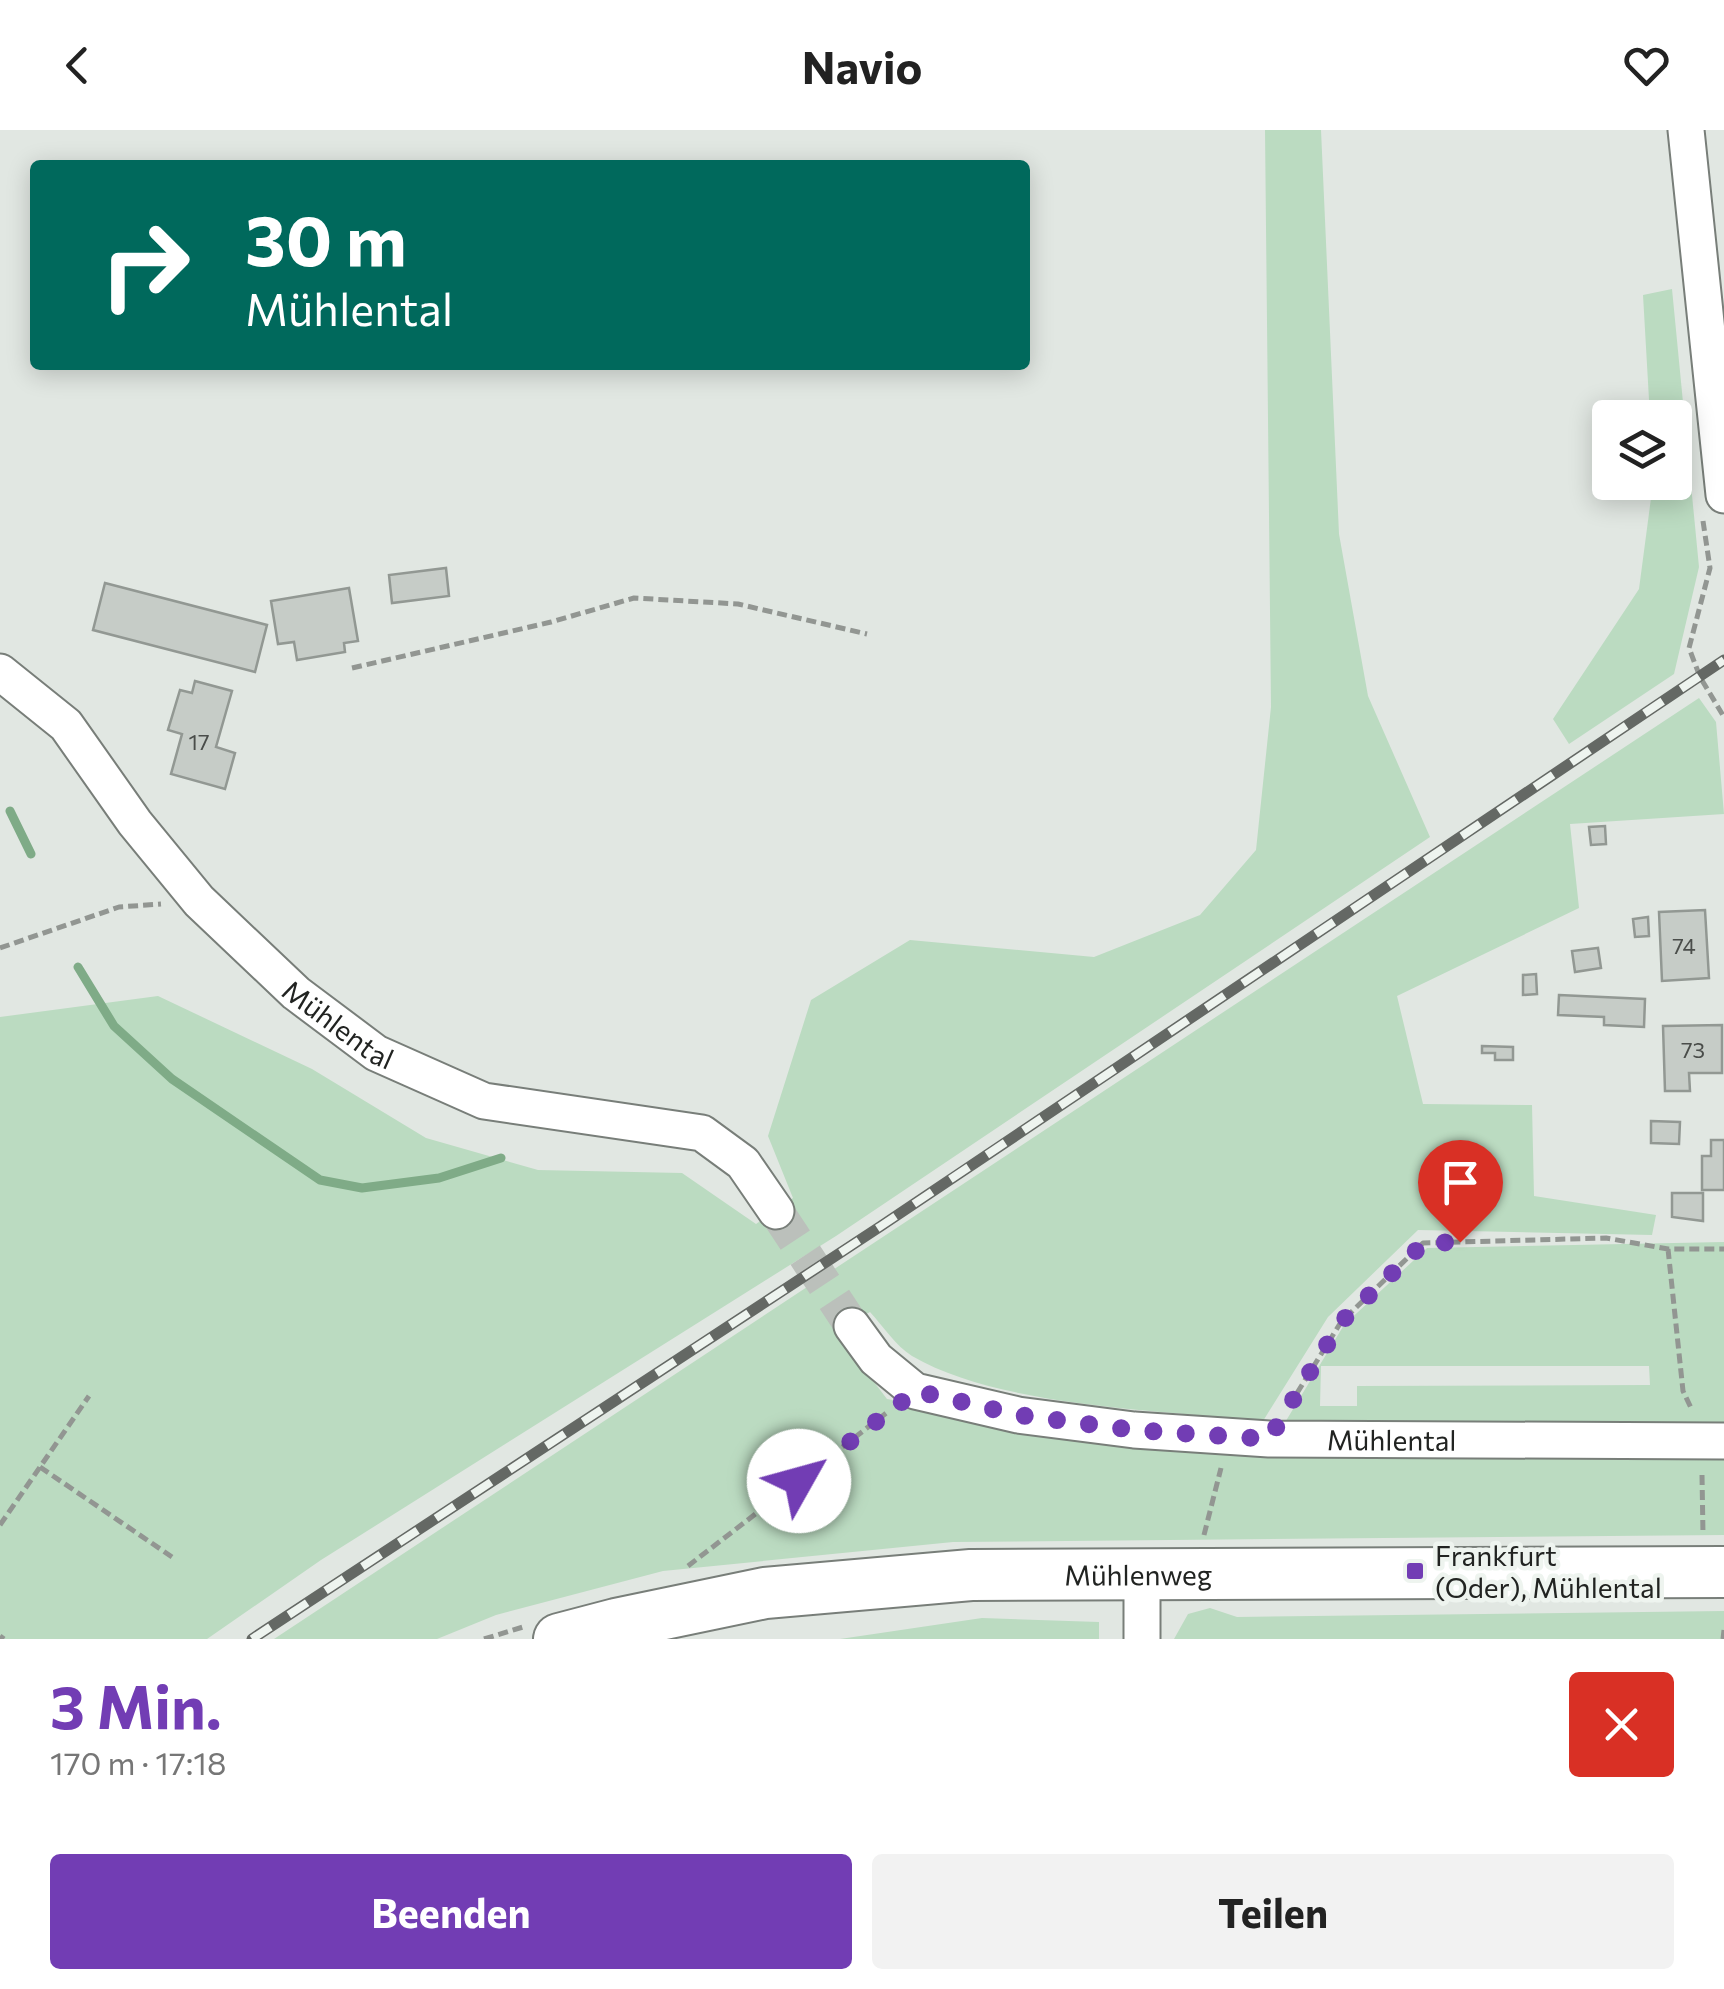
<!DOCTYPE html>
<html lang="de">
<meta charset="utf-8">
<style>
:root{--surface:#fff;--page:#f2f2f2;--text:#222;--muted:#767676;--accent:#723db4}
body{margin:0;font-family:Commissioner,sans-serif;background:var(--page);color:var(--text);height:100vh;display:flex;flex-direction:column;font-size:38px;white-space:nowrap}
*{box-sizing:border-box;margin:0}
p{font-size:32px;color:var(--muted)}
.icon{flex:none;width:55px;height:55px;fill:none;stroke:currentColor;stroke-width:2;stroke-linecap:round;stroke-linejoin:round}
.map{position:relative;height:1509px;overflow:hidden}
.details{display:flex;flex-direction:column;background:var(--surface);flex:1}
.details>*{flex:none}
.top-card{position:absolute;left:30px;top:30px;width:1000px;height:210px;border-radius:10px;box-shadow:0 5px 25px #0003;background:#00695c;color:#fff;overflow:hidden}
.buttons{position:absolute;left:1592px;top:270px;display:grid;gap:20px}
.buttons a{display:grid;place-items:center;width:100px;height:100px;border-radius:10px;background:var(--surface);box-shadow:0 5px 25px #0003;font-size:50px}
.pin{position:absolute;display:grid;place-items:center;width:85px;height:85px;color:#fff;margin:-102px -42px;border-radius:50% 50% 50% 0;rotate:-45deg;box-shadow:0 0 10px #0007}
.pin .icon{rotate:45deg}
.me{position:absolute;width:110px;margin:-55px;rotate:52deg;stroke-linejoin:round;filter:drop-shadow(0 0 8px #0008)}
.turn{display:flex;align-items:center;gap:35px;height:210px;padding:0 50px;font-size:45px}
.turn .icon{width:130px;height:130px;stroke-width:2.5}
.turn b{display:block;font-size:70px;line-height:85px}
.round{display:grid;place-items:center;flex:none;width:105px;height:105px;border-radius:10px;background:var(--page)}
.headline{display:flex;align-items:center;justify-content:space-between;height:170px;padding:0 50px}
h1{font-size:60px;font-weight:700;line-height:75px;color:var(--accent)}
.cta{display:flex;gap:20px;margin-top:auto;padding:20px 50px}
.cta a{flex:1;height:115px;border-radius:10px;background:var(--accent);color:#fff;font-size:40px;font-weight:700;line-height:115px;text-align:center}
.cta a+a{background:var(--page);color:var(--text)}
header{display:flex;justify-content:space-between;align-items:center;height:130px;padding:0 50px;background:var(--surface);font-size:45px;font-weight:700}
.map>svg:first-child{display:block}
</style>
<header><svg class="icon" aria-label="back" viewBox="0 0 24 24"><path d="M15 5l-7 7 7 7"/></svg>Navio<svg class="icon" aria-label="heart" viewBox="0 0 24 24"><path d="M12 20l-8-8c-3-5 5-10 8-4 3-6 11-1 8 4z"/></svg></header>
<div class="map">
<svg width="1724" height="1509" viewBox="0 0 1724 1509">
<rect width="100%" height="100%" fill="#e1e7e2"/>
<path fill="#bbdbc1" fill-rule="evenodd" d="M1265,0h56l18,404 29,162 62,141 -594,399 -515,324 -114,79h-207v-622l158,-21 154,73 114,69 112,32 144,3 74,51 37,-26 -25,-62 43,-136 99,-60 184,17 106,-42 56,-65 15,-143z
M1672,159l27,278 -25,107 -105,70 -16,-25 86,-130 14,-106 22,-1v-64l-25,-1 -7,-122z
M1699,568l17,24 8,92 -154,10 9,84 -182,88 26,108 109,1 2,91 122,19 -4,20 -234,-5 -90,87 -65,104c-102,-11 -264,-14 -351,-65 -16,-10 -29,-30 -42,-44l-35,19 52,68 131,25 706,26v85l-771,7 -290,29 -167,44 -59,24h-163z
M1724,1112v190l-443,-3 63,-104 83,-77zM1321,1236h328l1,19 -293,1v20h-37z
M1210,1478l27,9 487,-6v28h-550l14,-25z
M982,1488l117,4v17h-259z"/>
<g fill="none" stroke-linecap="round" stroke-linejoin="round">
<path stroke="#7fab87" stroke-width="9" d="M10,681l21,43
M78,837l36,59 58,53 148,101 42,8 77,-10 62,-20"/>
</g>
<path fill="#c6ccc7" stroke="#929893" stroke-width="2.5" d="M446,438l3,28 -57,7 -3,-28z
M105,453l162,42 -12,47 -162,-42z
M349,458l9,53 -14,2 1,9 -48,8 -3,-18 -16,2 -7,-43z
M195,551l37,10 -16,56 19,6 -10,36 -54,-15 11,-40 -14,-4 12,-40 12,3z
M1605,696l1,18 -15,1 -2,-18z
M1705,780l4,68 -47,3 -3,-69z
M1648,787l1,19 -14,1 -2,-18z
M1598,818l3,20 -26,4 -3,-21z
M1536,844l1,20 -14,1v-20z
M1559,865l86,4 -1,28 -40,-2v-8l-46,-2z
M1722,895v48h-33l1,18h-25l-2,-65z
M1482,916l31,1v13h-18v-7h-13z
M1651,991l29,1 -1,22 -28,-1z
M1711,1010h13v50h-22v-34h9z
M1672,1063h31v28l-31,-4z"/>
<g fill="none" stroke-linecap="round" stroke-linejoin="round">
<path stroke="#bbc0bb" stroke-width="35" stroke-dasharray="35 18" stroke-linecap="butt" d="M776,1081l76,115"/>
<g stroke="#787e79" stroke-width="39">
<g id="street">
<path d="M1686,0l38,365"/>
<path id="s1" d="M0,542l66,53 69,98 64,78 97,92 80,60 108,48 218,32 41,30 33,48"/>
<path id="s2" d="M852,1196l24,33 39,32 103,24 116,15 135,9 455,2"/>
<path d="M1142,1509v-67"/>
</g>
</g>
<g stroke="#787e79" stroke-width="54">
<g id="secondary">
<path id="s3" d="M559,1509l57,-15 149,-31 206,-18 753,-3"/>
</g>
</g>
<path stroke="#929692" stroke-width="5" stroke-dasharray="10 5" stroke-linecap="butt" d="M1703,391l7,47 -21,80 11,29 24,40
M352,538l199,-46 83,-24 104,6 129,30
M0,818l119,-41 42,-3
M1668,1119l15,142 9,19
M1289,1276l52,-84 82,-79 183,-5 62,11h56
M40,1337l132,90
M1702,1345l1,59
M0,1395l89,-129
M1204,1405l17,-67
M688,1436l201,-155
M0,1506l4,3
M484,1509l39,-12
M1723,1509l1,-9"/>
<use href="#street" stroke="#fff" stroke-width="35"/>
<use href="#secondary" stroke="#fff" stroke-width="50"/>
<g stroke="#646864" stroke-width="11">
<path id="rail" d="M252,1509l629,-413 843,-566"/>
</g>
<use href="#rail" stroke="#eef4ef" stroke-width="8" stroke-dasharray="22" stroke-linecap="butt"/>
</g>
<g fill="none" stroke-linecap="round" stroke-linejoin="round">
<path stroke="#723db4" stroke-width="18" stroke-dasharray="0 32.4" d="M799,1351l117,-90 102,24 116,15 135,9 72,-117 83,-79 36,-1"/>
</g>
<rect fill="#723db4" stroke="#eef4ef" stroke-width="4" x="1405" y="1431" width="20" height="20" rx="5"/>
<g text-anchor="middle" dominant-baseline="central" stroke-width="9" stroke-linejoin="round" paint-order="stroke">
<g font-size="22" fill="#4a4d4a">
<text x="199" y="611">17</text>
<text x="1684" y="815">74</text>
<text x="1693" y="919">73</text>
</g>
<g font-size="28" fill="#212321" stroke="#eef4ef">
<text stroke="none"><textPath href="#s1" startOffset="492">Mühlental</textPath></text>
<text stroke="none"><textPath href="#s2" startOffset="572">Mühlental</textPath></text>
<text stroke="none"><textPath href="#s3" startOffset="585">Mühlenweg</textPath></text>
</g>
<g font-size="28" fill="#212321" stroke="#eef4ef" text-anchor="start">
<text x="1435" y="1425">Frankfurt<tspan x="1435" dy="32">(Oder), Mühlental</tspan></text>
</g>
</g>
</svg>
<div class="buttons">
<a><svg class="icon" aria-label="layers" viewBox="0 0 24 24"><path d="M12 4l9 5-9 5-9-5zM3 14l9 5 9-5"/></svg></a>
</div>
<div class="pin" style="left:1460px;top:1112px;background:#d93025"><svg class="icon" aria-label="arrive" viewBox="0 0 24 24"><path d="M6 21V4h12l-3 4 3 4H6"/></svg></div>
<svg class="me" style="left:799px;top:1351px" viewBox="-20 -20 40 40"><circle r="19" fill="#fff"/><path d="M0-13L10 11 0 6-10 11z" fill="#723db4"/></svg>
<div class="top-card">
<div class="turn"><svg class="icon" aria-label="right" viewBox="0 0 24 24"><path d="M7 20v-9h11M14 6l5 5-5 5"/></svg><div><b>30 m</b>Mühlental</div></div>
</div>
</div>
<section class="details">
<div class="headline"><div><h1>3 Min.</h1><p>170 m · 17:18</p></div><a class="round" style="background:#d93025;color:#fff"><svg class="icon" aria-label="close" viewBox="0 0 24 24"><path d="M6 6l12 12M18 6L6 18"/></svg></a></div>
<div class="cta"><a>Beenden</a><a>Teilen</a></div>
</section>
